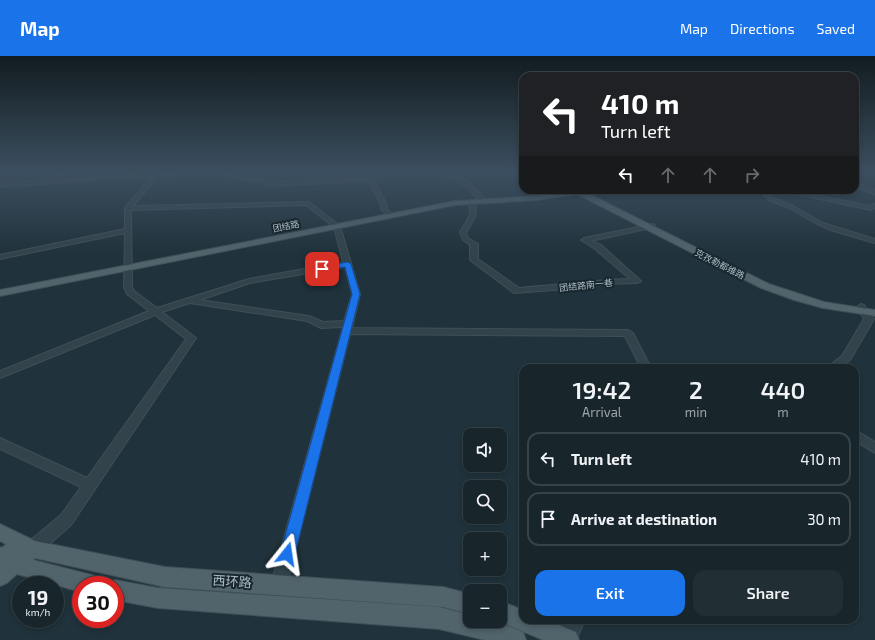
<!DOCTYPE html>
<meta charset="utf-8">
<style>
:root{--surface:#18262c;--page:#212e34;--text:#f1f3f6;--muted:#9fa5a9;--line:#364348;--accent:#1a73e8}
body{margin:0;font-family:"Exo 2","Noto Sans SC",sans-serif;background:var(--page);color:var(--text);height:100vh;display:flex;flex-direction:column;font-size:15px;white-space:nowrap}
*{box-sizing:border-box;margin:0}
p{font-size:13px;color:var(--muted)}
.icon{flex:none;width:22px;height:22px;fill:none;stroke:currentColor;stroke-width:2;stroke-linecap:round;stroke-linejoin:round}
.map{position:relative;flex:1;overflow:hidden}
.drawer{position:absolute;left:519px;top:308px;width:340px;height:260px;display:flex;flex-direction:column;background:var(--surface);border-radius:12px;box-shadow:0 2px 6px #0003,0 0 0 1px var(--line)}
.drawer>*{flex:none}
.guide{position:absolute;left:519px;top:16px;width:340px;height:122px;border-radius:12px;box-shadow:0 2px 6px #0003,0 0 0 1px var(--line);background:#202124;color:#fff;overflow:hidden}
.controls{position:absolute;left:463px;top:372px;display:grid;gap:8px}
.controls a{display:grid;place-items:center;width:44px;height:44px;border-radius:8px;background:var(--surface);box-shadow:0 2px 6px #0003,0 0 0 1px var(--line);font-size:20px}
.speed{position:absolute;left:12px;top:520px;display:flex;gap:8px;font-size:20px;font-weight:700;text-align:center}
.speed>*{display:grid;place-content:center;width:52px;height:52px;border-radius:50%;background:var(--surface);box-shadow:0 2px 6px #0003,0 0 0 1px var(--line);line-height:1}
.speed small{font-size:10px;font-weight:400}
.speed .limit{border:6px solid #d22;background:#fff;color:#111}
.pin{position:absolute;display:grid;place-items:center;width:34px;height:34px;color:#fff;margin:-17px;border-radius:8px;box-shadow:0 2px 6px #0006}
.me{position:absolute;width:44px;margin:-22px;rotate:15deg;stroke-linejoin:round;filter:drop-shadow(0 0 3px #0008)}
.turn{display:flex;align-items:center;gap:14px;height:84px;padding:0 16px;font-size:18px}
.turn .icon{width:52px;height:52px;stroke-width:2.5}
.turn b{display:block;font-size:28px;line-height:34px}
.lanes{display:flex;align-items:center;height:38px;padding:0 16px;background:#0003;justify-content:center;gap:20px;direction:ltr}
.lanes .off{opacity:.35}
.eta{display:flex;justify-content:space-evenly;align-items:center;height:68px;text-align:center}
.eta b{font-size:24px;font-weight:600;line-height:28px}
.primary-button{display:flex;gap:8px;margin-top:auto;padding:8px 16px}
.primary-button a{flex:1;height:46px;border-radius:12px;background:var(--accent);color:#fff;font-size:16px;font-weight:600;line-height:46px;text-align:center}
.primary-button a+a{background:var(--page);color:var(--text)}
ul{padding:0;list-style:none}
li{display:flex;align-items:center;gap:12px;height:54px;margin:0 8px 6px;padding:0 8px;border:2px solid var(--line);border-radius:12px}
li div{flex:1}
li b{display:block;font-size:15px}
li em{font-style:normal}
header{display:flex;align-items:center;gap:24px;box-sizing:border-box;height:56px;padding:0 20px;background:var(--accent);color:#fff}
header strong{font-size:19px}
nav{display:flex;gap:22px;margin-inline-start:auto;font-size:14px}
.map>svg:first-child{display:block}
</style>
<header>
<strong>Map</strong>
<nav><a>Map</a><a>Directions</a><a>Saved</a></nav>
</header>
<div class="map">
<svg width="875" height="584" viewBox="0 0 875 584">
<rect width="100%" height="100%" fill="#20323b"/>
<g fill="none" stroke-linecap="round" stroke-linejoin="round">
<g stroke="#404f57" stroke-width="2">
<path id="minor" d="M61,116h6l-11,8 119,-8h20l-3,2 -34,2 -25,30 176,-4 31,24 20,68 -8,34 276,2 5,3 18,35h-10l-16,-32 -275,-2 -63,250 -2,6 -6,2 -6,-2 -2,-6 72,-257 -22,1 -14,-7 -117,-18 -28,9 34,26 -125,187 -33,29 -6,2 -6,-2 -2,-5 2,-5 35,-29 20,-28 -81,-38v-11l87,40 99,-139 -31,-24 -155,63v-7l149,-60 -22,-17 -3,-7 1,-54 -125,26v-4l125,-26v-21l27,-32 -152,11v-4l48,-3zM306,149l28,22 9,35 -94,17 -92,29 -23,-17 -2,-4 -1,-77zM345,211l7,27 -8,27 -21,1 -14,-6 -109,-16 50,-17z
M220,116h6l9,4 30,3 4,3 98,-4 -2,-4 5,-1 17,32 -1,3 8,8 -5,1 -8,-8v-4l-12,-24 -102,5 -4,-4 -29,-3z
M440,116c19,-2 37,17 47,30l-5,1 -18,-18z
M855,127l20,7v4l-20,-7z
M766,134h6l-2,5 3,3 20,8 30,17 52,16v4l-41,-12 -15,-6 -30,-17 -20,-8 -5,-5z
M778,134h11l81,16 5,-2v4l-4,2z
M471,144l2,1c7,12 0,20 -7,31l2,6 10,6v15l41,29c37,-3 74,-8 111,-9l-35,-30 -14,-9 3,-2 69,-14 2,1v2l-64,14 10,4 40,36 -4,2 -31,1 -27,4 -65,5 -44,-33v-15l-7,-5 -3,-8c6,-10 14,-18 8,-30z
M861,248l3,1 10,14 -24,41 -12,8h-12l16,-12 22,-37 -7,-12z
M855,374l20,12v11l-20,-12z
M567,564h18l-9,20h-18z"/>
</g>
<g stroke="#404f57" stroke-width="2">
<path id="major" d="M574,134h17l-6,2 184,92 55,18 51,8v6l-52,-8 -29,-8 -33,-12 -184,-94 -40,6 -82,5 -455,91v-6l455,-89 82,-5z
M0,468l35,17 130,26 278,20 27,7v20l-27,-7 -278,-20 -130,-29 -2,2 59,15 7,3 3,7h-21v7l-64,-18 -10,9 -7,3v-39l2,1 4,-4 -6,-3z
M115,524l43,8 281,19 31,8v6h25l28,11 3,8h-41l-46,-11 -281,-21 -43,-8v-15h-8l1,-2z
M500,545l23,9v10h23l30,12 3,8h-36l-44,-19h1z"/>
</g>
<use href="#minor" fill="#33434b" fill-rule="evenodd"/>
<use href="#major" fill="#51636b" fill-rule="evenodd"/>
</g>
<linearGradient id="sky" x2="0" y2="1"><stop stop-color="#121c20"/><stop offset="0.59" stop-color="#3c4f60"/><stop offset="1" stop-color="#3c4f60" stop-opacity="0"/></linearGradient>
<rect width="875" height="197" fill="url(#sky)"/>
<path fill="#1a73e8" stroke="#114b97" d="M348,206l3,2 9,30 -65,260 -3,5 -5,2 -5,-2 -2,-5 72,-260 -7,-27 -23,4 -4,-2 4,-3z"/>
<g text-anchor="middle" dominant-baseline="central" stroke-width="4" stroke-linejoin="round" paint-order="stroke">
<g font-size="9" fill="#aebec7" stroke="#19282f">
<text transform="translate(286 170) rotate(-11)">团结路</text>
<text transform="translate(720 208) rotate(27)">克孜勒都维路</text>
<text transform="translate(586 229) rotate(-6)">团结路南一巷</text>
</g>
<g font-size="13" fill="#aebec7" stroke="#19282f">
<text transform="translate(232 525) rotate(4)">西环路</text>
</g>
</g>
</svg>
<div class="controls">
<a><svg class="icon" aria-label="sound" viewBox="0 0 24 24"><path d="M4 9h4l5-4v14l-5-4H4zM17 9q2 3 0 6"/></svg></a>
<a><svg class="icon" aria-label="search" viewBox="0 0 24 24"><circle cx="10" cy="10" r="6"/><path d="M15 15l6 6"/></svg></a>
<a>+</a>
<a>−</a>
</div>
<div class="speed"><div>19<small>km/h</small></div><div class="limit">30</div></div>
<div class="pin" style="left:322px;top:213px;background:#d93025"><svg class="icon" aria-label="arrive" viewBox="0 0 24 24"><path d="M6 21V4h12l-3 4 3 4H6"/></svg></div>
<svg class="me" style="left:287px;top:498px" viewBox="-20 -20 40 40"><path d="M0-17L14 15 0 8-14 15z" fill="#1a73e8" stroke="#fff" stroke-width="4"/></svg>
<div class="guide">
<div class="turn"><svg class="icon" aria-label="left" viewBox="0 0 24 24"><path d="M17 20v-9H6M10 6l-5 5 5 5"/></svg><div><b>410 m</b>Turn left</div></div>
<div class="lanes"><svg class="icon" aria-label="left" viewBox="0 0 24 24"><path d="M17 20v-9H6M10 6l-5 5 5 5"/></svg><svg class="icon off" aria-label="ahead" viewBox="0 0 24 24"><path d="M12 20V5M6 11l6-6 6 6"/></svg><svg class="icon off" aria-label="ahead" viewBox="0 0 24 24"><path d="M12 20V5M6 11l6-6 6 6"/></svg><svg class="icon off" aria-label="right" viewBox="0 0 24 24"><path d="M7 20v-9h11M14 6l5 5-5 5"/></svg></div>
</div>
<section class="drawer">
<div class="eta">
<div><b>19:42</b><p>Arrival</p></div>
<div><b>2</b><p>min</p></div>
<div><b>440</b><p>m</p></div>
</div>
<ul>
<li><svg class="icon" aria-label="left" viewBox="0 0 24 24"><path d="M17 20v-9H6M10 6l-5 5 5 5"/></svg><div><b>Turn left</b></div><em>410 m</em></li>
<li><svg class="icon" aria-label="arrive" viewBox="0 0 24 24"><path d="M6 21V4h12l-3 4 3 4H6"/></svg><div><b>Arrive at destination</b></div><em>30 m</em></li>
</ul>
<div class="primary-button"><a>Exit</a><a>Share</a></div>
</section>
</div>
